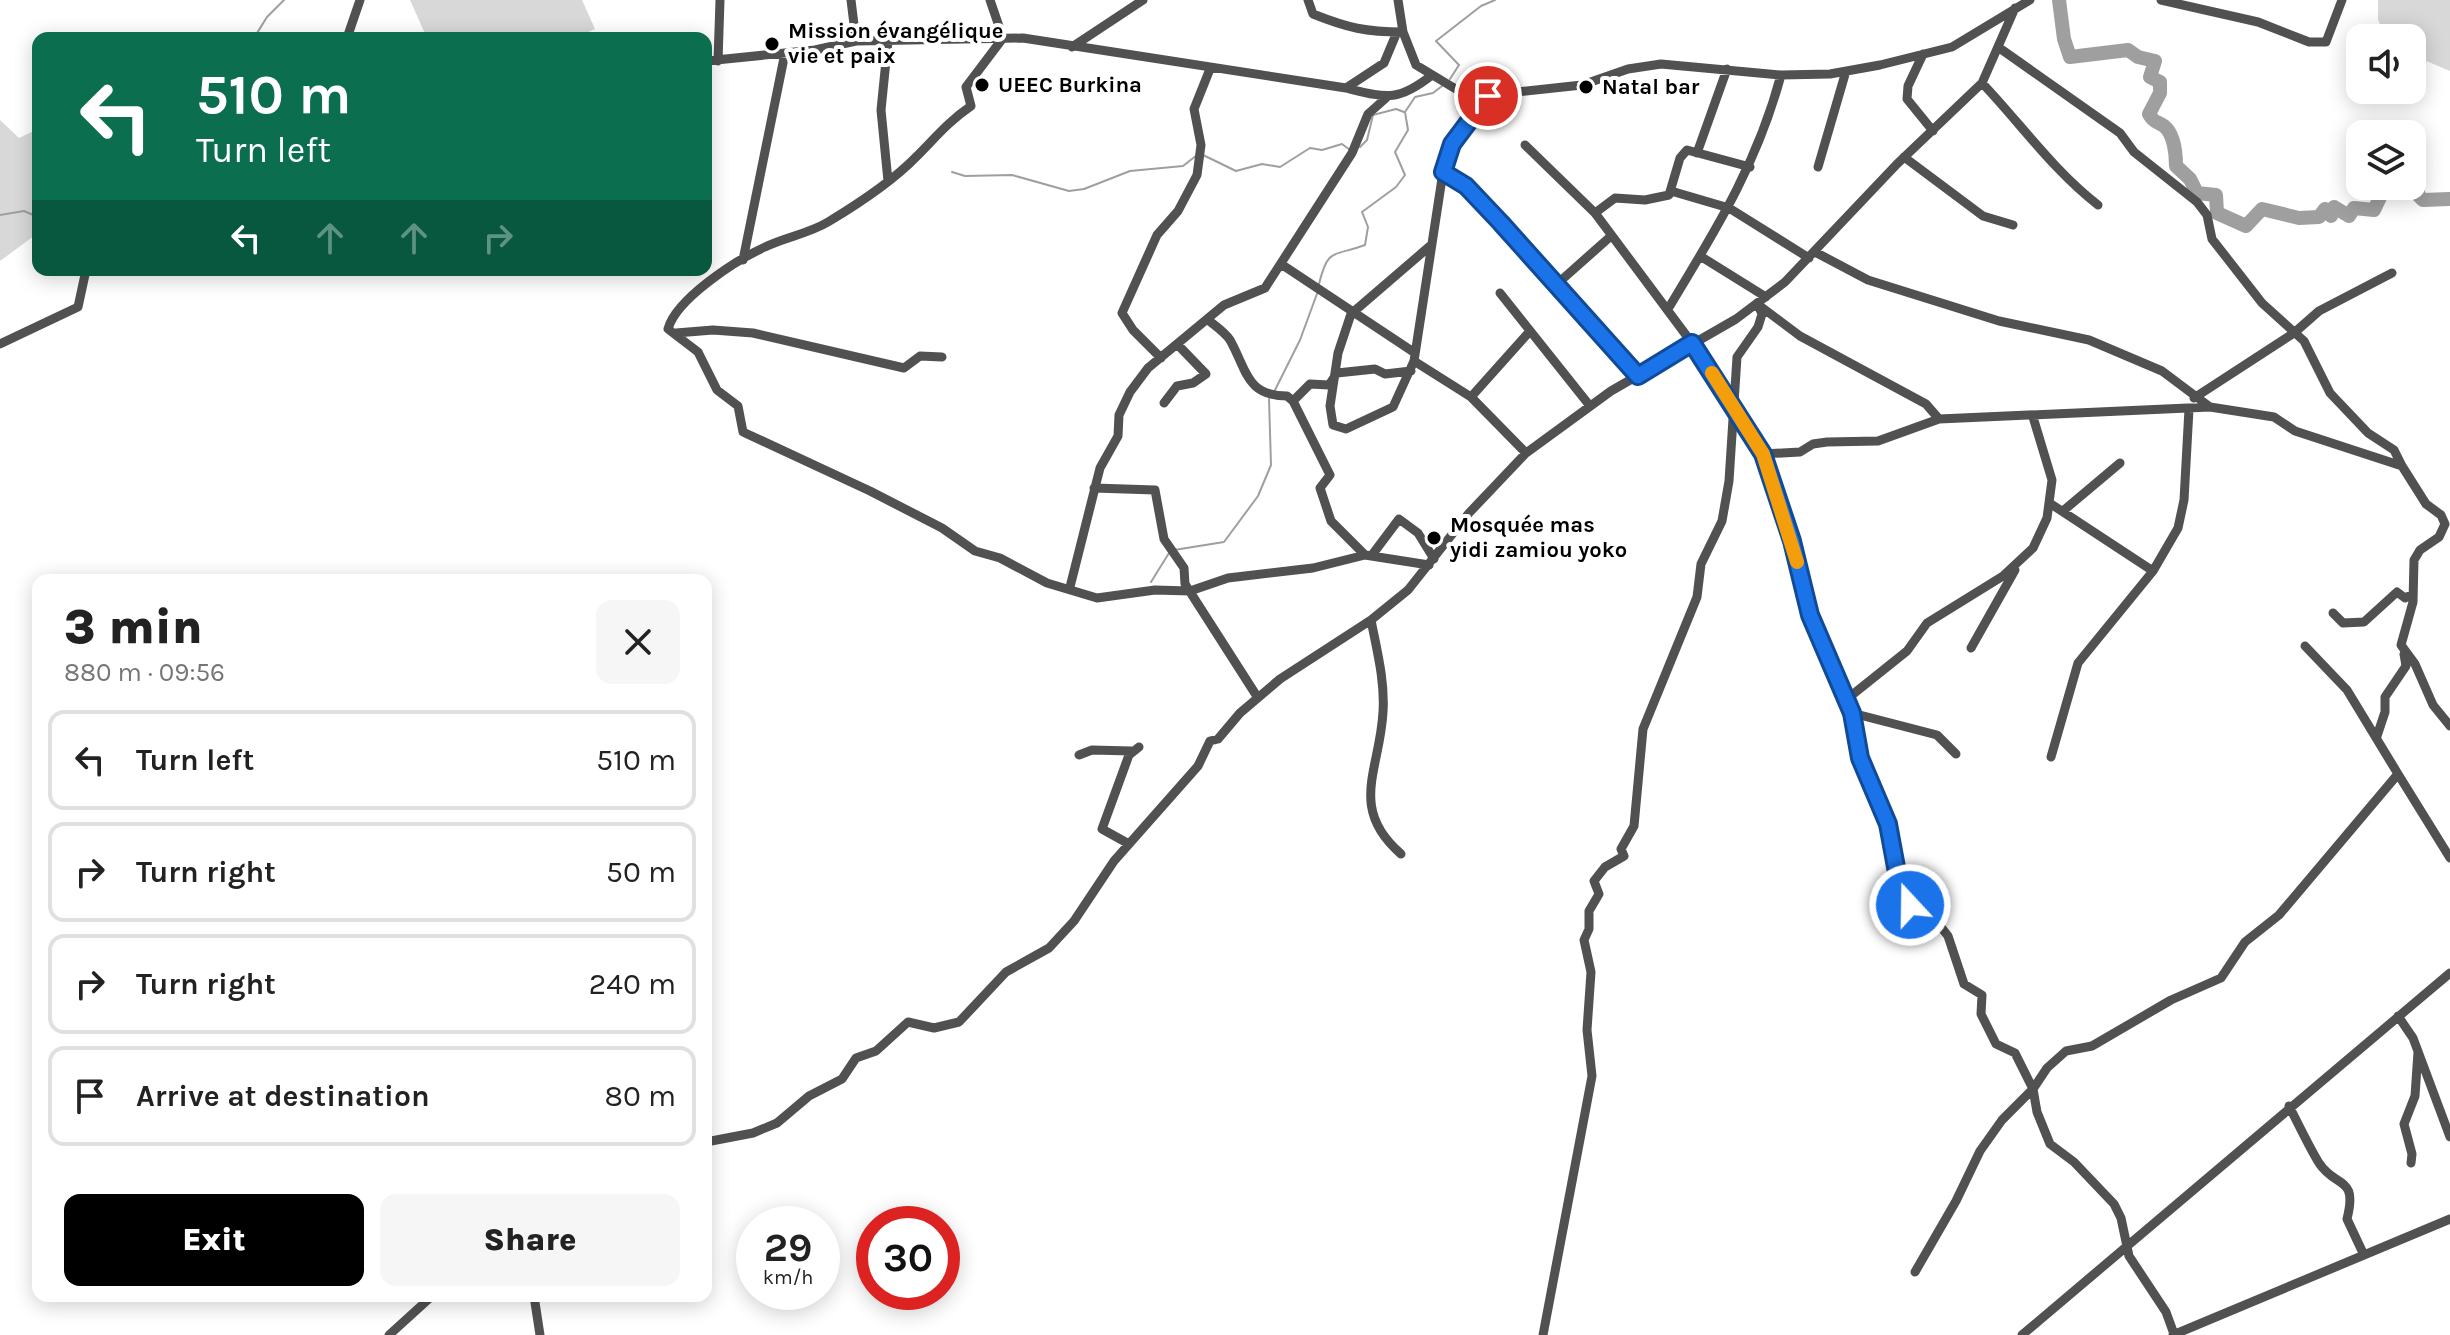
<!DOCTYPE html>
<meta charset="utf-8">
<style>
:root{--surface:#fff;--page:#f6f6f6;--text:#222;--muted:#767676;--line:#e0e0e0;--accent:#000}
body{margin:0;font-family:Karla,sans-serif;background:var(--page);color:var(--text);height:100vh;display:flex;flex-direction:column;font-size:30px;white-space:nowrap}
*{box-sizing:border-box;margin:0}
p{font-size:26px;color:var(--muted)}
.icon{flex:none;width:44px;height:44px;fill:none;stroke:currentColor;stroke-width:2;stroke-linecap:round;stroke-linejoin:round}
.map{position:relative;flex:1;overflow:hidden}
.side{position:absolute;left:32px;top:574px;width:680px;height:728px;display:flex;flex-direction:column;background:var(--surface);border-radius:16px;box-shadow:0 4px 20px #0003}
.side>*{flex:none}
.top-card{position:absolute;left:32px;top:32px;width:680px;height:244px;border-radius:16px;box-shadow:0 4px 20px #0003;background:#0b6e4f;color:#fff;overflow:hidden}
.buttons{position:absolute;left:2346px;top:24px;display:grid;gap:16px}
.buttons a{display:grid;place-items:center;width:80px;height:80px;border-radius:16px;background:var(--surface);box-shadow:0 4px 20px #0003;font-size:40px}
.speed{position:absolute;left:736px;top:1206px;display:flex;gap:16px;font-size:40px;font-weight:700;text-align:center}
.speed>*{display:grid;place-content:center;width:104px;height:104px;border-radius:50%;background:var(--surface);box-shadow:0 4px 20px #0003;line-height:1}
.speed small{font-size:20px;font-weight:400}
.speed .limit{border:12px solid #d22;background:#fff;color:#111}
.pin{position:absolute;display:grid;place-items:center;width:68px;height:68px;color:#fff;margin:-34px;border:4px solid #fff;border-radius:50%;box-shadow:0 2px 8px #0007}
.me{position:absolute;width:88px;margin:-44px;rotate:339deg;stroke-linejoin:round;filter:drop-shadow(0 0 6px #0008)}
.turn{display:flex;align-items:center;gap:28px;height:168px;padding:0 32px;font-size:36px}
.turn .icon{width:104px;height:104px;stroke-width:2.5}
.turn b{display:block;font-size:56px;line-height:68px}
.lanes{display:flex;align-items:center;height:76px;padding:0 32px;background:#0003;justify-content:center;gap:40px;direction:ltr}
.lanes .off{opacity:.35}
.round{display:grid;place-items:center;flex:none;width:84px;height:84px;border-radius:16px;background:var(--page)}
.overview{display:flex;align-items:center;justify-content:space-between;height:136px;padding:0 32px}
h1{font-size:48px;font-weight:800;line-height:60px}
.action{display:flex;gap:16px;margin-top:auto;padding:16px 32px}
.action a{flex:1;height:92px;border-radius:16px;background:var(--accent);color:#fff;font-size:32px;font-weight:800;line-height:92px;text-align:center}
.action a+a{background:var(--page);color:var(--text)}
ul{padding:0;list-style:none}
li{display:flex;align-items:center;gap:24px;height:100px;margin:0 16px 12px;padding:0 16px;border:4px solid var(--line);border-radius:16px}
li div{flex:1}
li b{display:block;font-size:30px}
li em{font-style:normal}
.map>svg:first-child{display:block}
</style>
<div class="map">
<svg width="2450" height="1335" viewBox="0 0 2450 1335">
<rect width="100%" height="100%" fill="#fff"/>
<path fill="#d8d8d8" d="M410,0h172l13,29 -20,9h-148z
M2378,0h72v71l-38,-16v-17h-25l-9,-18z
M0,120l19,18 19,-9v104l-38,28z"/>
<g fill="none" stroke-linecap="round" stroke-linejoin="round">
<path stroke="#9f9f9f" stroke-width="2" d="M254,38l13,-21 17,-17
M1450,79l9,-14 -23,-24 45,-35 14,-6
M1360,147l7,-7 6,-25 23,-6 8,3
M1203,155l33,16 26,-7 18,3 30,-19 12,2 20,-6 8,6
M952,172l13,4 47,-1 57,16 15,-2 46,-18 53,-5 14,-11
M0,215l24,-4 14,6
M1319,284c9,-37 14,-27 46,-39l3,-18 -6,-15 34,-25 9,-12 -10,-23 13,-22 -3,-18 10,-15 18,-4 9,-7
M1275,390l25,-50 18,-49
M1174,550l50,-8 34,-46 13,-31 -2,-66
M1151,582l18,-29"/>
<path stroke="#9f9f9f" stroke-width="14" d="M2059,0l5,39 6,18 58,-7 10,7 17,4 -5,16 10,5v11l-11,21c5,9 8,7 15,12 10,8 12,28 12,40l14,13 7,14 19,2 1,18 29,13 16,-17 37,9 20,-1 6,-8 6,7 3,-9 15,9 5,-8 20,2 10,-21 19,3 1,-6
M2412,180l6,2v13l5,5 27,-1"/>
<path stroke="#515151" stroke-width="9" d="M851,0l5,41
M990,0l13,38 -37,49 5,19c-22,15 -36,32 -54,50 -24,25 -59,48 -89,66 -20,12 -43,15 -63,25 -29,13 -89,52 -97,82l30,23 19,38 21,16 5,26 127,59 72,37 33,23 25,7 47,25 50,15 58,-8 35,1 38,-13 85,-10 52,-13 64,10
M1308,0l5,14c35,14 53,18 90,18
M1398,0l5,32 13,33 53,32 113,-12 46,-16 33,-5 120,11 49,-1 50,-9 72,-18 78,-47
M2161,0l97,22 51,20h17l16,-42
M347,38l13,-38
M1072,47l71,-47
M1923,54l-15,32 -1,13 26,32
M706,61l109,-11 41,-9 167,-3 323,50c41,10 52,14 86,-13
M718,61l2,-61
M1982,83c39,41 71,87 116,122
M1346,88l38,-25 13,-31
M1488,96l-36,48 -9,28 -29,189 57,36 55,56
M1525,145l70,68 97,130 71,111 29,87 18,74 42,98 5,32 13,43 18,36 10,54 12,27 27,17 11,14 16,48 18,11 -1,19 15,30 19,9 18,36 -31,31 -22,31 -24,50 -41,71
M1697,153l30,-84
M1904,157l79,59 30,9
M1818,167l28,-96
M1443,172l23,14 35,37 137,153
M888,181l-7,-71 7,-69
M1671,191l58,17 80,50
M1595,213l20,-15 30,2 24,-5 11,-37 7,-8 63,17
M1815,252l53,28 131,41 90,19 73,31 48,36 64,10 21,14 107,35 -8,-16 -26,-17 -38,-40 -26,-52 -42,-38 -50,-64 -5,-24 -10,-13 -63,-50 -14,-19 -122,-86
M1700,256l66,41
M743,260l42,-207
M1281,264l134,89
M1557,284l54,-48
M1500,293l90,113
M1760,306l40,30 126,68 13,15 271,-12
M1668,309c47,-78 89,-144 113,-234
M1207,319c7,6 18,13 23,21 17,30 16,56 57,56l6,5 37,74 -10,13 11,33 34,34
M676,333l37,-3 40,3 151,35 16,-12 22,1
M0,344l78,-37 8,-37
M1161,358l-28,-28 -11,-17 35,-78 21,-24 19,-36 4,-30 -7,-36 16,-40
M1414,361l-21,46 -47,22 -13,-4 -3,-19 8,-53 13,-39 79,-68
M1471,397l59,-66
M2194,398l100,-65 25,-22 73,-38
M1293,401l17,-17 19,1 8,-12 38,-4 10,5 26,-3
M1164,403l13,-17 16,-3 13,-9 -28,-29
M1763,454l37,-2 13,-8 14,-2 51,-1 61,-22
M2402,466l24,38 15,11 4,9 -6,13 -19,13 -6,10 -1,42 -12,43 14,19 18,41 17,21
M1094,488l61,2 9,49 20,29 1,16 73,114
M2051,504l102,67
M2063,511l57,-48
M1372,555l27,-36 19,14 16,26
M1070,587l30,-119 18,-32 1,-21 11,-23 18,-24 76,-63 41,-17 87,-135 16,-39 18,-16
M2333,613l10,10 21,-1 33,-30 8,6 8,-4
M1371,620c6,31 14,61 12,92 -3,58 -35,96 18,142
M1971,648l44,-78
M1847,699l60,-48 20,-28 76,-47 30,-28 14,-30 5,-38 -19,-63
M1852,713l85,22 19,19
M2377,736l8,-24v-15l21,-31 -2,-12
M1079,755l13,-5 39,1
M2051,757l27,-94 75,-92 25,-43 6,-28 5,-91
M2398,774l52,84
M1129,844l-27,-15 27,-74 10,-8
M2398,1016l15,22 37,99
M2289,1106c10,19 19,39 30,57 17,26 39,12 28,56l16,34
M706,1142l47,-9 24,-10 32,-27 33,-17 14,-21 20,-7 32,-29 26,6 25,-6 47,-50 43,-24 25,-27 40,-60 84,-95 12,-25 8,-2 22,-26 40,-34 91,-59 37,-30 61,-77 57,-60 85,-62 125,-72 49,-37 112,-118 85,-81 33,-75
M2411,1163l1,-9 -8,-30 11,-28 3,-44
M534,1296l6,39
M2174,1334l-8,-22 -37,-56 -8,-38 -7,-14 -40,-42 -24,-18 -13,-32 -4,-23 14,-21 19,-17 26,-5 79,-46 50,-22 24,-36 34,-27 119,-141 -51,-84 -42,-44
M389,1335l43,-39
M1543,1335l49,-259 -5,-46 4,-58 -7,-32 5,-11v-18l10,-17 -5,-13 11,-14 19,-11 -3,-7 13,-23 9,-97 54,-132 4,-33 21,-43 7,-40 8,-124 21,-30 4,-13 -5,-11
M2022,1335l428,-362
M2173,1335l277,-116"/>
</g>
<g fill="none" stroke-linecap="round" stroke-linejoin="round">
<g stroke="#114b97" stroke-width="20">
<path id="route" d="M1488,96l-36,48 -9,28 23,14 35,37 137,153 54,-33 71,111 29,87 18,74 42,98 8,45 28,66 10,54 12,27"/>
</g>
<use href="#route" stroke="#1a73e8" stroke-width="14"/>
<path stroke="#f59e0b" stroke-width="14" d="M1712,373l51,81 34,108"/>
</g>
<g fill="#000" stroke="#fff" stroke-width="3">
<circle cx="772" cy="44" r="8"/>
<circle cx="982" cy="85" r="8"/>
<circle cx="1586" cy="87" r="8"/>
<circle cx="1434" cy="538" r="8"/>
</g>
<g text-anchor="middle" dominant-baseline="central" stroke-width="8" stroke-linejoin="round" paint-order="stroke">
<g font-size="22" font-weight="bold" fill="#000" stroke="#fff" text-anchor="start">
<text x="788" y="31">Mission évangélique<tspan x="788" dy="25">vie et paix</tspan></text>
<text x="998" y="85">UEEC Burkina</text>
<text x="1602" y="87">Natal bar</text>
<text x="1450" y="525">Mosquée mas<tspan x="1450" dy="25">yidi zamiou yoko</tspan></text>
</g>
</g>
</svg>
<div class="buttons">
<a><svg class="icon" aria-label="sound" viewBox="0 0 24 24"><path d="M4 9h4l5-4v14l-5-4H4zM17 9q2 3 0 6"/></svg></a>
<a><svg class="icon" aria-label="layers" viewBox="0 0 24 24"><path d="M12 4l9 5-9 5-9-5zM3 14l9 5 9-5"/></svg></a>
</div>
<div class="speed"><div>29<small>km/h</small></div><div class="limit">30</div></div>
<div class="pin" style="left:1488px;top:96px;background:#d93025"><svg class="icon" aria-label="arrive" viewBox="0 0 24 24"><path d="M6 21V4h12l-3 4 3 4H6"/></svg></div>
<svg class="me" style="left:1910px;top:905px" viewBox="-20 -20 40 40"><circle r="17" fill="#1a73e8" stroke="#fff" stroke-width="3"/><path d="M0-11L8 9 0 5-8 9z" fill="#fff"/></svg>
<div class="top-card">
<div class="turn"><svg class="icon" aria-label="left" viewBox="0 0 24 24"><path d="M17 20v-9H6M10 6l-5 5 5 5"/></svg><div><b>510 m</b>Turn left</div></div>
<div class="lanes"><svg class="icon" aria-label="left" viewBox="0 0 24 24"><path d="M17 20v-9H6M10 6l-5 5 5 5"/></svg><svg class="icon off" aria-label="ahead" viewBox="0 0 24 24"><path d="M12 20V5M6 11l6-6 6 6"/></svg><svg class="icon off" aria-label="ahead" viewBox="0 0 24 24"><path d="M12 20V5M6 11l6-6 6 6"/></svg><svg class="icon off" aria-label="right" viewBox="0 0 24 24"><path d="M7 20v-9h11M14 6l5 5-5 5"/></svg></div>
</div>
<section class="side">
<div class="overview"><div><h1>3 min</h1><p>880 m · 09:56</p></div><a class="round"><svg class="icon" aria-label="close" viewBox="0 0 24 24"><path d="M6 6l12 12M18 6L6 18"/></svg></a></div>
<ul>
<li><svg class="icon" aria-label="left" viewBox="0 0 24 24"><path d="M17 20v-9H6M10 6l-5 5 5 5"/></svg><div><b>Turn left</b></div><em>510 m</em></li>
<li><svg class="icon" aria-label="right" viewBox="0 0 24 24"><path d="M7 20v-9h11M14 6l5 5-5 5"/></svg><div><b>Turn right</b></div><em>50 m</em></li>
<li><svg class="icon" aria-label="right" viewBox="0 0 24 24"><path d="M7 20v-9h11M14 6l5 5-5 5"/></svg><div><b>Turn right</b></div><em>240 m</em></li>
<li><svg class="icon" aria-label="arrive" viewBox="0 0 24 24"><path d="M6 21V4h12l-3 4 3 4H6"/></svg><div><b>Arrive at destination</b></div><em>80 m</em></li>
</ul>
<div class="action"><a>Exit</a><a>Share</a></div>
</section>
</div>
